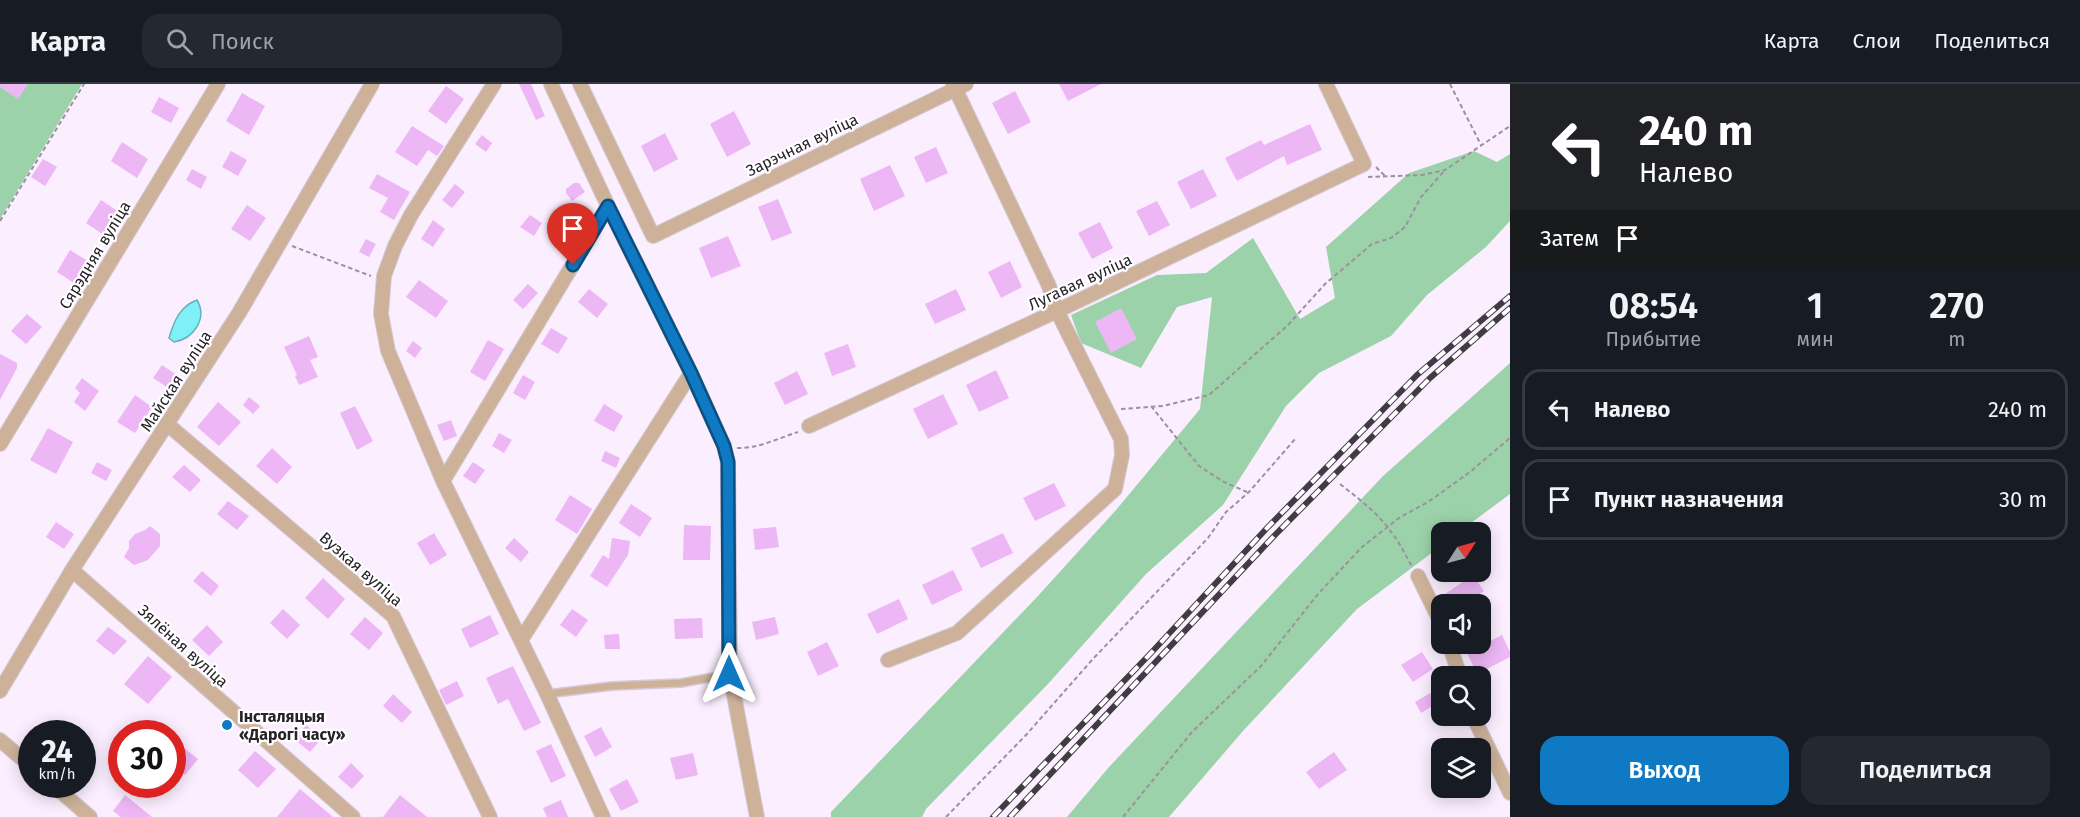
<!DOCTYPE html>
<html lang="ru">
<meta charset="utf-8">
<style>
:root{--surface:#171b24;--page:#242831;--text:#f1f3f6;--muted:#9ea1a6;--line:#363941;--accent:#0f79c4}
body{margin:0;font-family:"Fira Sans",sans-serif;background:var(--page);color:var(--text);height:100vh;display:flex;flex-direction:column;font-size:22px;white-space:nowrap}
*{box-sizing:border-box;margin:0}
p{font-size:20px;color:var(--muted)}
.icon{flex:none;width:33px;height:33px;fill:none;stroke:currentColor;stroke-width:2;stroke-linecap:round;stroke-linejoin:round}
.map{position:relative;flex:1;overflow:hidden}
.sheet{display:flex;flex-direction:column;background:var(--surface);width:570px}
.sheet>*{flex:none}
.banner{background:#202124;color:#fff;overflow:hidden}
.needle{width:39px;rotate:54deg}
.controls{position:absolute;left:1431px;top:438px;display:grid;gap:12px}
.controls a{display:grid;place-items:center;width:60px;height:60px;border-radius:12px;background:var(--surface);box-shadow:0 3px 15px #0003;font-size:30px}
.speed{position:absolute;left:18px;top:636px;display:flex;gap:12px;font-size:30px;font-weight:700;text-align:center}
.speed>*{display:grid;place-content:center;width:78px;height:78px;border-radius:50%;background:var(--surface);box-shadow:0 3px 15px #0003;line-height:1}
.speed small{font-size:15px;font-weight:400}
.speed .limit{border:9px solid #d22;background:#fff;color:#111}
.pin{position:absolute;display:grid;place-items:center;width:51px;height:51px;color:#fff;margin:-62px -26px;border-radius:50% 50% 50% 0;rotate:-45deg;box-shadow:0 0 6px #0007}
.pin .icon{rotate:45deg}
.me{position:absolute;width:66px;margin:-33px;rotate:0deg;stroke-linejoin:round;filter:drop-shadow(0 0 4px #0008)}
.turn{display:flex;align-items:center;gap:21px;height:126px;padding:0 30px;font-size:27px}
.turn .icon{width:78px;height:78px;stroke-width:2.5}
.turn b{display:block;font-size:42px;line-height:51px}
.then{display:flex;align-items:center;height:57px;padding:0 30px;background:#0003;gap:12px;font-size:22px}
.eta{display:flex;justify-content:space-evenly;align-items:center;height:102px;text-align:center}
.eta b{font-size:36px;font-weight:600;line-height:42px}
.cta{display:flex;gap:12px;margin-top:auto;padding:12px 30px}
.cta a{flex:1;height:69px;border-radius:18px;background:var(--accent);color:#fff;font-size:24px;font-weight:600;line-height:69px;text-align:center}
.cta a+a{background:var(--page);color:var(--text)}
ul{padding:0;list-style:none}
li{display:flex;align-items:center;gap:18px;height:81px;margin:0 12px 9px;padding:0 18px;border:3px solid var(--line);border-radius:18px}
li div{flex:1}
li b{display:block;font-size:22px}
li em{font-style:normal}
header{display:flex;align-items:center;gap:36px;box-sizing:border-box;height:84px;padding:0 30px;background:var(--surface);border-bottom:2px solid var(--line)}
header strong{font-size:28px}
nav{display:flex;gap:33px;margin-inline-start:auto;font-size:21px}
.search{width:420px;height:54px;background:var(--page);display:flex;align-items:center;gap:15px;box-sizing:border-box;padding:0 21px;border-radius:18px;color:var(--muted);font-size:22px}
main{display:flex;flex:1;min-height:0}
.map>svg:first-child{display:block}
</style>
<header>
<strong>Карта</strong>
<div class="search"><svg class="icon" aria-label="search" viewBox="0 0 24 24"><circle cx="10" cy="10" r="6"/><path d="M15 15l6 6"/></svg>Поиск</div>
<nav><a>Карта</a><a>Слои</a><a>Поделиться</a></nav>
</header>
<main>
<div class="map">
<svg width="1510" height="733" viewBox="0 0 1510 733">
<rect width="100%" height="100%" fill="#fbefff"/>
<path fill="#9cd2a9" d="M0,0h82l-82,135z
M1474,67l23,11 13,-8v67l-24,26 -59,48 -36,41 -72,37 -33,33 -63,99 -77,69 -98,110 -122,125 -4,8h-91v-5l206,-215 79,-87 84,-101 12,-112 -35,10 -36,61 -60,-25 -10,-28 86,-40 49,-2 47,-35 47,81 35,-21 -9,-51 83,-74z
M1510,279v131l-51,38h-17l-1,14 -84,63 -114,122 -74,86h-102l42,-50 274,-291z"/>
<path fill="#7ff0f8" stroke="#65b2ba" stroke-width="1.5" d="M197,216c11,19 -4,39 -23,42l-5,-4c5,-17 11,-32 28,-38z"/>
<path fill="#edb6f5" d="M0,0h28l-10,15 -18,-12z
M519,0h12l14,32 -9,4z
M1059,0h42l-33,17z
M446,2l18,13 -18,25 -18,-13z
M1015,7l16,31 -23,12 -16,-31z
M242,9l23,13 -16,29 -23,-14z
M159,13l20,11 -8,15 -20,-11z
M734,27l17,33 -24,13 -17,-33z
M1310,40l12,26 -35,15 -3,-9 -47,25 -12,-23 36,-18 3,5z
M412,42l32,20 -7,10 -9,-6 -11,16 -22,-14z
M665,49l13,26 -24,13 -13,-26z
M482,51l10,8 -6,9 -11,-8z
M122,58l26,17 -11,19 -26,-17z
M936,63l12,26 -22,10 -12,-26z
M231,67l16,9 -9,16 -16,-9z
M43,75l14,8 -12,19 -14,-9z
M890,81l15,31 -31,15 -14,-32z
M192,85l15,8 -6,12 -15,-9z
M1203,85l14,27 -26,13 -14,-27z
M377,90l33,18 -16,28 -14,-8 8,-14 -19,-10z
M574,99h5l6,9 -13,9 -6,-8v-4z
M455,100l10,8 -13,16 -10,-8z
M778,115l14,34 -20,8 -14,-34z
M101,116l18,12 -15,23 -18,-12z
M1157,117l13,24 -21,11 -13,-25z
M247,121l19,13 -16,23 -19,-12z
M530,131l12,8 -8,13 -14,-9z
M433,136l12,9 -12,18 -12,-8z
M1100,138l13,26 -21,11 -14,-26z
M728,152l13,30 -30,12 -12,-30z
M366,155l10,5 -7,13 -10,-5z
M70,166l18,11 -14,22 -17,-11z
M1010,177l12,26 -21,11 -13,-26z
M419,196l29,21 -12,17 -30,-21z
M528,200l10,9 -15,16 -10,-9z
M589,205l19,15 -11,14 -19,-16z
M956,205l10,21 -31,14 -10,-20z
M1121,224l16,31 -26,14 -16,-31z
M27,230l15,13 -16,17 -15,-13z
M551,244l17,10 -10,16 -17,-10z
M309,252l9,21 -8,3 8,17 -19,8 -4,-9 2,-1 -13,-28z
M488,256l16,9 -19,32 -15,-9z
M413,257l9,7 -7,10 -9,-7z
M848,260l8,23 -24,9 -8,-23z
M0,270l17,9v5l-17,32z
M162,281l18,12 -9,13 -18,-12z
M996,286l13,28 -30,14 -13,-27z
M797,287l11,23 -23,11 -11,-22z
M523,291l12,7 -10,18 -12,-7z
M82,294l17,13 -14,20 -11,-9 6,-9 -5,-5z
M943,310l15,30 -30,15 -15,-30z
M135,311l17,12 -17,26 -18,-11z
M249,313l11,9 -7,8 -10,-9z
M218,318l23,20 -22,24 -22,-19z
M604,320l19,12 -9,16 -20,-11z
M355,322l18,35 -16,9 -17,-37z
M451,336l6,16 -13,5 -7,-16z
M48,344l25,14 -17,32 -26,-14z
M499,349l13,7 -8,13 -12,-7z
M272,364l20,19 -15,17 -21,-18z
M605,367l15,7 -4,10 -15,-7z
M97,378l15,8 -6,11 -15,-8z
M473,378l12,8 -10,14 -12,-8z
M184,381l17,15 -11,12 -18,-15z
M1054,399l12,23 -31,15 -12,-23z
M570,411l22,14 -15,25 -22,-14z
M228,417l21,15 -12,14 -20,-16z
M631,420l21,14 -12,19 -21,-14z
M56,438l18,12 -10,15 -18,-12z
M684,441l27,1 -1,34h-27z
M150,442l10,8v12l-12,14 -14,5 -10,-8 5,-9v-7l6,-7 10,-4z
M776,443l3,20 -24,3 -2,-21z
M434,449l13,22 -17,10 -13,-22z
M1003,449l10,20 -32,15 -10,-20z
M514,454l15,14 -8,10 -16,-14z
M612,454l18,3 -2,14 -21,32 -17,-11 13,-21 6,4z
M953,486l10,20 -31,15 -10,-20z
M202,487l17,15 -8,10 -18,-15z
M1473,491l11,16 -20,13h-12l-7,-10z
M323,494l22,21 -17,20 -23,-21z
M899,515l9,20 -31,15 -10,-20z
M283,525l17,16 -13,14 -17,-16z
M572,525l16,11 -12,17 -16,-12z
M490,531l9,19 -29,14 -9,-19z
M365,533l18,16 -14,17 -19,-16z
M775,533l4,17 -23,6 -4,-18z
M702,534l1,20 -28,1 -1,-20z
M207,541l16,17 -14,14 -17,-16z
M108,543l19,14 -13,14 -18,-14z
M619,550l1,15h-15l-1,-14z
M1502,551l8,17v5l-33,17 -10,-21z
M827,558l12,24 -21,10 -11,-24z
M1422,568l11,17 -20,13 -12,-17z
M148,572l24,21 -24,27 -24,-20z
M513,582l28,57 -17,8 -16,-32 -10,5 -12,-26z
M457,597l7,15 -18,9 -7,-15z
M1430,609l6,11 -15,9 -6,-11z
M393,610l19,18 -10,11 -19,-17z
M306,641l16,13 -12,14 -16,-13z
M601,643l11,20 -17,10 -11,-21z
M179,660l19,15 -13,16 -13,-10v-14z
M551,660l15,32 -15,7 -15,-32z
M255,667l21,18 -18,19 -20,-18z
M1334,668l13,18 -28,19 -13,-17z
M693,669l5,22 -22,5 -6,-22z
M351,679l13,13 -12,13 -14,-12z
M627,695l12,23 -18,9 -12,-22z
M300,705l20,17 13,11h-56z
M125,711l27,22h-31l-8,-6z
M400,711l27,22h-44z
M561,716l7,17h-21l-4,-9z"/>
<g fill="none" stroke-linecap="round" stroke-linejoin="round">
<g stroke="#d5cad8" stroke-width="10">
<path id="lane" d="M547,610l65,-8 69,-3 49,-9"/>
</g>
<g stroke="#d5cad8" stroke-width="16">
<path id="street" d="M494,0l-83,131 -16,31 -11,30 -3,38 7,37 55,130 104,213 56,123
M580,0l73,152 313,-152
M691,289l33,73 4,16 2,212 27,143
M167,340l226,192 97,201
M809,342l248,-115 307,-147 -38,-80
M0,360l218,-360
M443,397l165,-275
M72,486l281,247
M1418,492l24,49
M521,556l170,-267 -83,-167 -57,-122
M1449,560l11,32
M888,576l69,-27 158,-144 7,-34 -1,-16 -64,-128 -8,-25 -96,-202
M0,607l72,-121 167,-257 133,-229
M1473,632l37,77
M0,656l32,27
M52,700l38,33"/>
</g>
<path stroke="#9a929d" stroke-width="2" stroke-dasharray="4.5 3" stroke-linecap="butt" d="M1450,0l31,61
M1376,83l9,9
M1368,93l54,-2 23,-5 65,-44
M0,137l84,-137
M292,162l79,30
M1151,322l48,60 25,16 23,10
M1121,325l42,-3 46,-11 79,-70 37,-41 47,-40 19,-6 14,-11 16,-30 24,-27
M737,364c20,1 42,-10 61,-16
M1340,400c19,15 38,29 52,49 8,10 13,22 20,33
M946,733l80,-82 66,-75 116,-122 18,-26 23,-20 47,-54
M1123,733l69,-85 69,-66 57,-72 44,-47 37,-29 29,-16 42,-30 40,-34"/>
<use href="#lane" stroke="#cdb299" stroke-width="7"/>
<use href="#street" stroke="#cdb299" stroke-width="14"/>
<g stroke="#413c43" stroke-width="6">
<path id="rail" d="M993,733l158,-164 116,-125 150,-153 93,-79
M1010,733l264,-281 156,-158 80,-70"/>
</g>
<use href="#rail" stroke="#fff" stroke-width="4" stroke-dasharray="11" stroke-linecap="butt"/>
</g>
<g fill="none" stroke-linecap="round" stroke-linejoin="round">
<g stroke="#0a4f7f" stroke-width="15">
<path id="route" d="M573,181l35,-59 83,167 33,73 4,16 1,212"/>
</g>
<use href="#route" stroke="#0f79c4" stroke-width="10"/>
</g>
<circle fill="#0f79c4" stroke="#fff" stroke-width="2" cx="227" cy="641" r="6"/>
<g text-anchor="middle" dominant-baseline="central" stroke-width="4.5" stroke-linejoin="round" paint-order="stroke">
<g font-size="16" fill="#272329" stroke="#fff">
<text transform="translate(802 61) rotate(-26)">Зарэчная вуліца</text>
<text transform="translate(95 171) rotate(-59)">Сярэдняя вуліца</text>
<text transform="translate(1080 198) rotate(-25)">Лугавая вуліца</text>
<text transform="translate(176 297) rotate(-57)">Майская вуліца</text>
<text transform="translate(361 485) rotate(41)">Вузкая вуліца</text>
<text transform="translate(183 562) rotate(42)">Зялёная вуліца</text>
</g>
<g font-size="16" font-weight="bold" fill="#272329" stroke="#fff" text-anchor="start">
<text x="239" y="632">Інсталяцыя<tspan x="239" dy="18">«Дарогі часу»</tspan></text>
</g>
</g>
</svg>
<div class="controls">
<a><svg class="needle" viewBox="-14 -14 28 28"><path d="M0-13l5 13h-10z" fill="#e53935"/><path d="M0 13l5-13h-10z" fill="#9ea1a6"/></svg></a>
<a><svg class="icon" aria-label="sound" viewBox="0 0 24 24"><path d="M4 9h4l5-4v14l-5-4H4zM17 9q2 3 0 6"/></svg></a>
<a><svg class="icon" aria-label="search" viewBox="0 0 24 24"><circle cx="10" cy="10" r="6"/><path d="M15 15l6 6"/></svg></a>
<a><svg class="icon" aria-label="layers" viewBox="0 0 24 24"><path d="M12 4l9 5-9 5-9-5zM3 14l9 5 9-5"/></svg></a>
</div>
<div class="speed"><div>24<small>km/h</small></div><div class="limit">30</div></div>
<div class="pin" style="left:573px;top:181px;background:#d93025"><svg class="icon" aria-label="arrive" viewBox="0 0 24 24"><path d="M6 21V4h12l-3 4 3 4H6"/></svg></div>
<svg class="me" style="left:729px;top:590px" viewBox="-20 -20 40 40"><path d="M0-17L14 15 0 8-14 15z" fill="#0f79c4" stroke="#fff" stroke-width="4"/></svg>
</div>
<section class="sheet">
<div class="banner">
<div class="turn"><svg class="icon" aria-label="left" viewBox="0 0 24 24"><path d="M17 20v-9H6M10 6l-5 5 5 5"/></svg><div><b>240 m</b>Налево</div></div>
<div class="then">Затем<svg class="icon" aria-label="arrive" viewBox="0 0 24 24"><path d="M6 21V4h12l-3 4 3 4H6"/></svg></div>
</div>
<div class="eta">
<div><b>08:54</b><p>Прибытие</p></div>
<div><b>1</b><p>мин</p></div>
<div><b>270</b><p>m</p></div>
</div>
<ul>
<li><svg class="icon" aria-label="left" viewBox="0 0 24 24"><path d="M17 20v-9H6M10 6l-5 5 5 5"/></svg><div><b>Налево</b></div><em>240 m</em></li>
<li><svg class="icon" aria-label="arrive" viewBox="0 0 24 24"><path d="M6 21V4h12l-3 4 3 4H6"/></svg><div><b>Пункт назначения</b></div><em>30 m</em></li>
</ul>
<div class="cta"><a>Выход</a><a>Поделиться</a></div>
</section>
</main>
